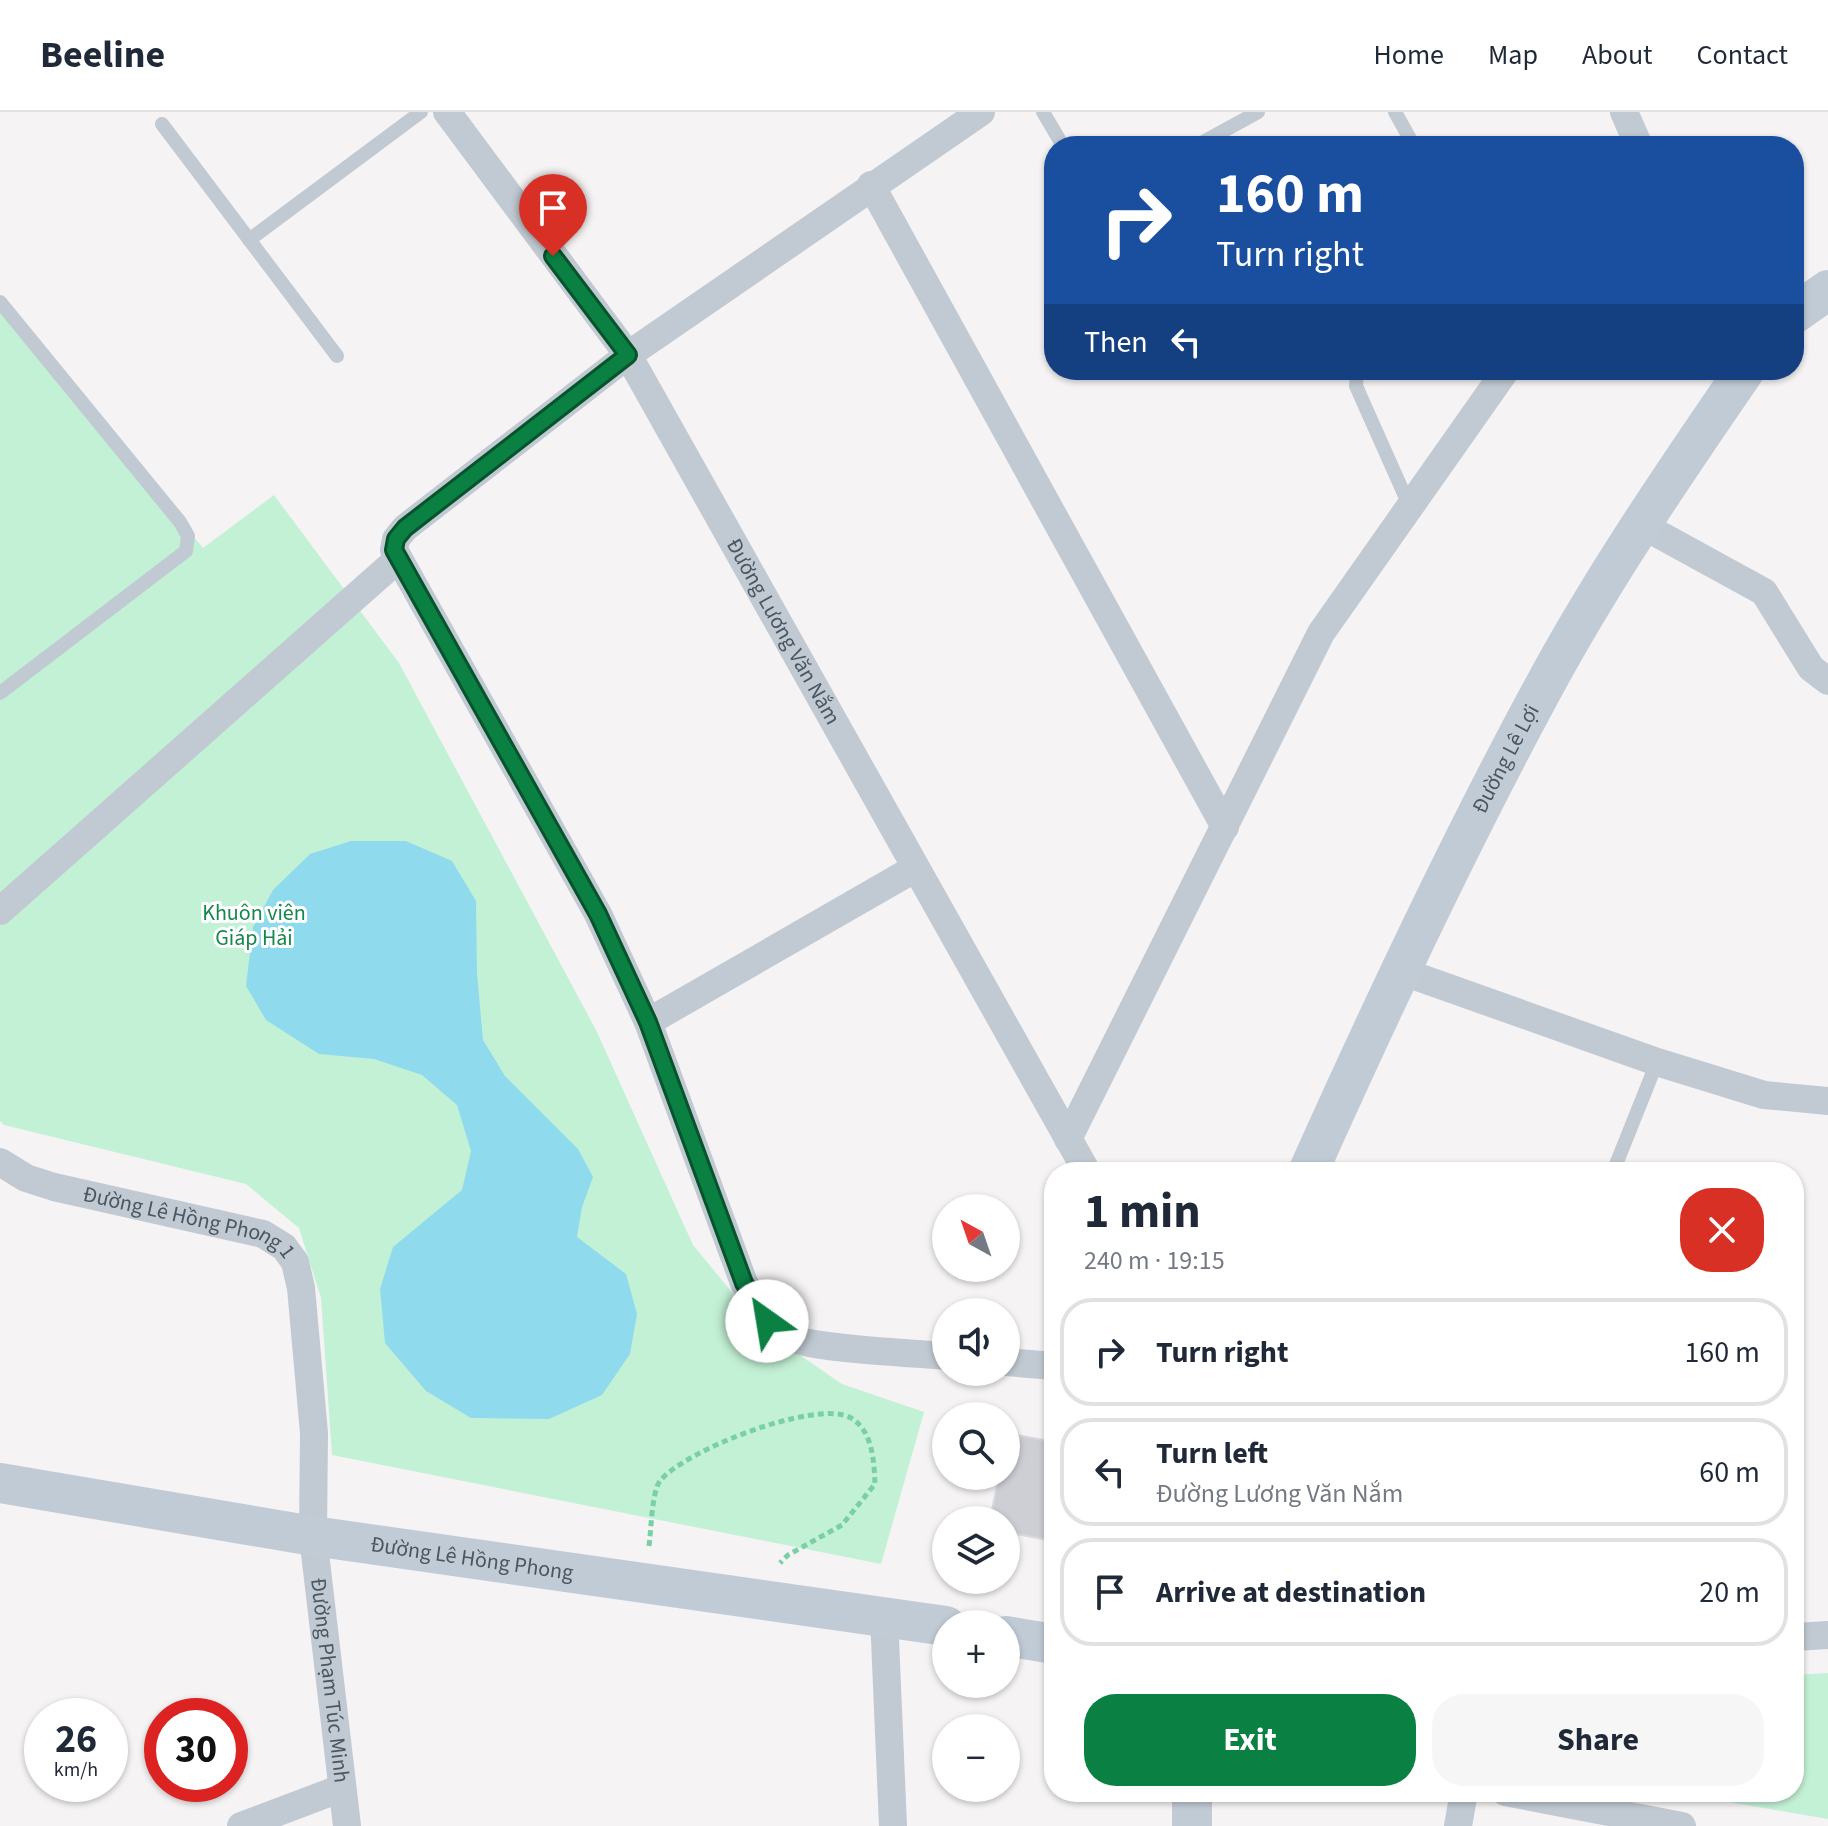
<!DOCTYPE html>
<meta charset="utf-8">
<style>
:root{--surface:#fff;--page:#f6f6f7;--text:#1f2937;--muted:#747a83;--line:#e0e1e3;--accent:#0b8043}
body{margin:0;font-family:"Source Sans 3",sans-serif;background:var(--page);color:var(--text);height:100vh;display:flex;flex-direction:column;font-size:30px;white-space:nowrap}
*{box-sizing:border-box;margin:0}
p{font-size:26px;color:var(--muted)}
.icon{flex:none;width:44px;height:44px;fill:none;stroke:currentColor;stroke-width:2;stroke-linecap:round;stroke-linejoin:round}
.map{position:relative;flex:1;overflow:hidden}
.drawer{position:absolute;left:1044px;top:1050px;width:760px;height:640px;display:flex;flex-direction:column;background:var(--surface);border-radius:32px;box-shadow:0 2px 6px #0004}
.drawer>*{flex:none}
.guide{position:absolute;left:1044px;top:24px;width:760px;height:244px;border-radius:32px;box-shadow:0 2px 6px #0004;background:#1a4fa0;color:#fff;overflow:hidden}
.needle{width:52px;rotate:320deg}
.controls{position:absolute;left:932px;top:1082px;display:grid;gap:16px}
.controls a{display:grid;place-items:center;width:88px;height:88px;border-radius:50%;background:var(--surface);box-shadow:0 2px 6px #0004;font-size:40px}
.speed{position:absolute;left:24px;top:1586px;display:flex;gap:16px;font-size:40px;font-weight:700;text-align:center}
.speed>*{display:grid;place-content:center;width:104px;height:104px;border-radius:50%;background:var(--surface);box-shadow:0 2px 6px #0004;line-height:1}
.speed small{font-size:20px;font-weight:400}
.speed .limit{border:12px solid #d22;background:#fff;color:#111}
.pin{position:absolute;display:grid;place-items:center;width:68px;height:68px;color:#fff;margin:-82px -34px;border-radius:50% 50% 50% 0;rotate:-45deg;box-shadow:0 0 8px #0007}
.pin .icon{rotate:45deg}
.me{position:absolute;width:88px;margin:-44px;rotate:328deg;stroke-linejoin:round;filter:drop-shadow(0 0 6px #0008)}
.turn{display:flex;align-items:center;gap:28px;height:168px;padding:0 40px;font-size:36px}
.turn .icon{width:104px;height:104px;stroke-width:2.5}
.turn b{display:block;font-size:56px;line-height:68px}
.then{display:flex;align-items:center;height:76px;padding:0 40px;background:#0003;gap:16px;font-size:30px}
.round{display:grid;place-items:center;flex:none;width:84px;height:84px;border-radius:32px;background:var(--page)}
.headline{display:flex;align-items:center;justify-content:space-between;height:136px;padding:0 40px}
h1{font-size:48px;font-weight:700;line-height:60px}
.cta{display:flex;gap:16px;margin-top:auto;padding:16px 40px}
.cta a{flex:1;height:92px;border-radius:32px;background:var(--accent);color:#fff;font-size:32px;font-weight:700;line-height:92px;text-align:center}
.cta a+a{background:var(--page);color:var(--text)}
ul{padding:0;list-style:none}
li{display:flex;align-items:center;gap:24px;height:108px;margin:0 16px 12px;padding:0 24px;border:4px solid var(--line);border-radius:32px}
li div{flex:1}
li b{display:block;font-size:30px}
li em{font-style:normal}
header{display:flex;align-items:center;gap:48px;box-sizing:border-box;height:112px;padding:0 40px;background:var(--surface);border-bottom:2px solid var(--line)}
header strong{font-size:38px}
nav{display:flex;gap:44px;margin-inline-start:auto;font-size:28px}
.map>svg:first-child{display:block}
</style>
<header>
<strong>Beeline</strong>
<nav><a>Home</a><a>Map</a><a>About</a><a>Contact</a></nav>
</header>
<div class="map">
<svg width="1828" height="1714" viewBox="0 0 1828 1714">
<rect width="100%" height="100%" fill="#f5f3f3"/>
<path fill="#c3f1d5" d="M0,188l203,248 71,-53 125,168 197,367 97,215 69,84 80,55 82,28 -43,152 -549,-109 -11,-157 -22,-70 -53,-44 -242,-59 -4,-4z
M1828,1561v146l-158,-27h124v-117z"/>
<path fill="#90daee" d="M351,729h55l46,20 24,40 1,72 6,67 22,36 73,73 15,28 -11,30 -5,30 49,37 11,40 -7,40 -28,41 -53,24 -78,-1 -45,-27 -41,-48 -5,-54 13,-42 69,-57 9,-39 -14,-46 -35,-30 -48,-16 -55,-5 -53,-34 -20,-34 7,-59 20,-37 37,-36z"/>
<path fill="#cdcfd5" stroke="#d7d9de" stroke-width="2" d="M1007,1321l47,9v99l-48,-9v-12h-16l9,-44h7z"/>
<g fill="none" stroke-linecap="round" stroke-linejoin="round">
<path stroke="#7ad0a6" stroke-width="5" stroke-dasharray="6 4" stroke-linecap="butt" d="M649,1434c2,-14 3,-56 11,-65 23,-30 157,-83 191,-63 22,13 23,44 24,66l-33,41 -54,30 -8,8"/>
<path stroke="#c1cad2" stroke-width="14" d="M1043,0l20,34
M1395,0l19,34
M162,12l175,232
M1196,34l62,-34
M249,128l172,-128
M0,190l180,220 8,14 -2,15 -186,142
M1357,258l-1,16 53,119
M1613,1060l44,-110"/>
<g stroke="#c1cad2" stroke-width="28">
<path id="s1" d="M447,0l181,243 459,817"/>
<path d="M1624,0l15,34"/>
<path d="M871,73l354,642"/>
<path d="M1640,412l124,68 47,76 17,13"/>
<path d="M0,799l397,-351"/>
<path d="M1398,858l259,92 107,33 64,6"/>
<path d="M648,910l266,-153"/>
<path d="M1068,1027l253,-506 185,-263"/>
<path id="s2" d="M0,1050l26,16 28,9 209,47 21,13 11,15 6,26 13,145 -1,103 34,290"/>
<path d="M946,1244c-32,-3 -138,-7 -160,-20 -20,-12 -31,-33 -42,-53l-96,-261 -50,-108 -204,-364 2,-11 9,-11 223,-173 353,-243"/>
<path d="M1006,1250l48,4"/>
<path d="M884,1504l9,210"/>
<path d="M1794,1525l34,-2"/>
<path d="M1505,1680l177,34"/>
<path d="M241,1714l101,-38"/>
<path d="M1458,1714l6,-34"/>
</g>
<g stroke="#c1cbd6" stroke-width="40">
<path d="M1794,202l34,-24"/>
<path id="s3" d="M1308,1060c73,-163 148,-323 233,-480 60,-112 132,-217 204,-322"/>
<path id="s4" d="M0,1371l313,53 633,90"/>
<path d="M1006,1524l48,8"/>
<path d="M1192,1680v34"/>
</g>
</g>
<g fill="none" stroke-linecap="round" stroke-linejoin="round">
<g stroke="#07532c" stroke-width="20">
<path id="route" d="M553,144l75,99 -223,173 -9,11 -2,11 204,364 50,108 96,261 23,38"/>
</g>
<use href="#route" stroke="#0b8043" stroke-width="14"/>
</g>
<g text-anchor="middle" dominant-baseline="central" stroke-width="6" stroke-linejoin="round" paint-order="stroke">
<g font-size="22" fill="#4a5661" stroke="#fff">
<text stroke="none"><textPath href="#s1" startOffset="620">Đường Lương Văn Nắm</textPath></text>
<text stroke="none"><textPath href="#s3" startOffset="458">Đường Lê Lợi</textPath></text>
<text stroke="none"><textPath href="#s2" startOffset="200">Đường Lê Hồng Phong 1</textPath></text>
<text stroke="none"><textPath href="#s4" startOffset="478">Đường Lê Hồng Phong</textPath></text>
<text stroke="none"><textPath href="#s2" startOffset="738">Đường Phạm Túc Minh</textPath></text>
</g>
<g font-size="22" fill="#17864f" stroke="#fff">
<text x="254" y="801">Khuôn viên<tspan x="254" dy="25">Giáp Hải</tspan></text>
</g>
</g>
</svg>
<div class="controls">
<a><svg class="needle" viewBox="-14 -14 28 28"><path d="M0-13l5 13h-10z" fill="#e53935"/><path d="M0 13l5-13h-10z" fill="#747a83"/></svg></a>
<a><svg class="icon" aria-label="sound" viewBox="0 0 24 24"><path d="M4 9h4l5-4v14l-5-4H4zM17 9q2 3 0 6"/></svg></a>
<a><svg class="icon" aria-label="search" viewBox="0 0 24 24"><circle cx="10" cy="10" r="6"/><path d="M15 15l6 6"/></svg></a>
<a><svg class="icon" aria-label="layers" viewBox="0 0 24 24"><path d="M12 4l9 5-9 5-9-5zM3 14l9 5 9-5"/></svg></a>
<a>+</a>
<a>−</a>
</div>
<div class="speed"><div>26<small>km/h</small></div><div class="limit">30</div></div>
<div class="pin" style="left:553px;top:144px;background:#d93025"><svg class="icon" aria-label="arrive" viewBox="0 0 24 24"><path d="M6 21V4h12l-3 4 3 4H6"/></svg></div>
<svg class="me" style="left:767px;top:1209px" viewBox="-20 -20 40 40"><circle r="19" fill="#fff"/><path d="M0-13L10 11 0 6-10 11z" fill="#0b8043"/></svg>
<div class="guide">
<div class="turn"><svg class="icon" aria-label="right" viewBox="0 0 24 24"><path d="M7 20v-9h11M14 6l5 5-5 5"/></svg><div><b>160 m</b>Turn right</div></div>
<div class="then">Then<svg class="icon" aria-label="left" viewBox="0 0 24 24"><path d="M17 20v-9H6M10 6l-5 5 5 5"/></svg></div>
</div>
<section class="drawer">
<div class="headline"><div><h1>1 min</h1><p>240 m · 19:15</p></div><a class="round" style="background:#d93025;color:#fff"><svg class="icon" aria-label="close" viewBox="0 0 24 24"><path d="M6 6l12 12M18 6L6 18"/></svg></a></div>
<ul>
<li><svg class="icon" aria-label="right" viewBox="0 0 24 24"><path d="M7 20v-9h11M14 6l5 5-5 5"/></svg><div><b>Turn right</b></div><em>160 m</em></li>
<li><svg class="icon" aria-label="left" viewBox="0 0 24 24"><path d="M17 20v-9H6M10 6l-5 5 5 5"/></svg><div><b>Turn left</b><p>Đường Lương Văn Nắm</p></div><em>60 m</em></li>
<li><svg class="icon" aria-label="arrive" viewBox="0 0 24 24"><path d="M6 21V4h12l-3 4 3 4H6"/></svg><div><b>Arrive at destination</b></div><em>20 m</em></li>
</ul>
<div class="cta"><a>Exit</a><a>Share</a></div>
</section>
</div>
